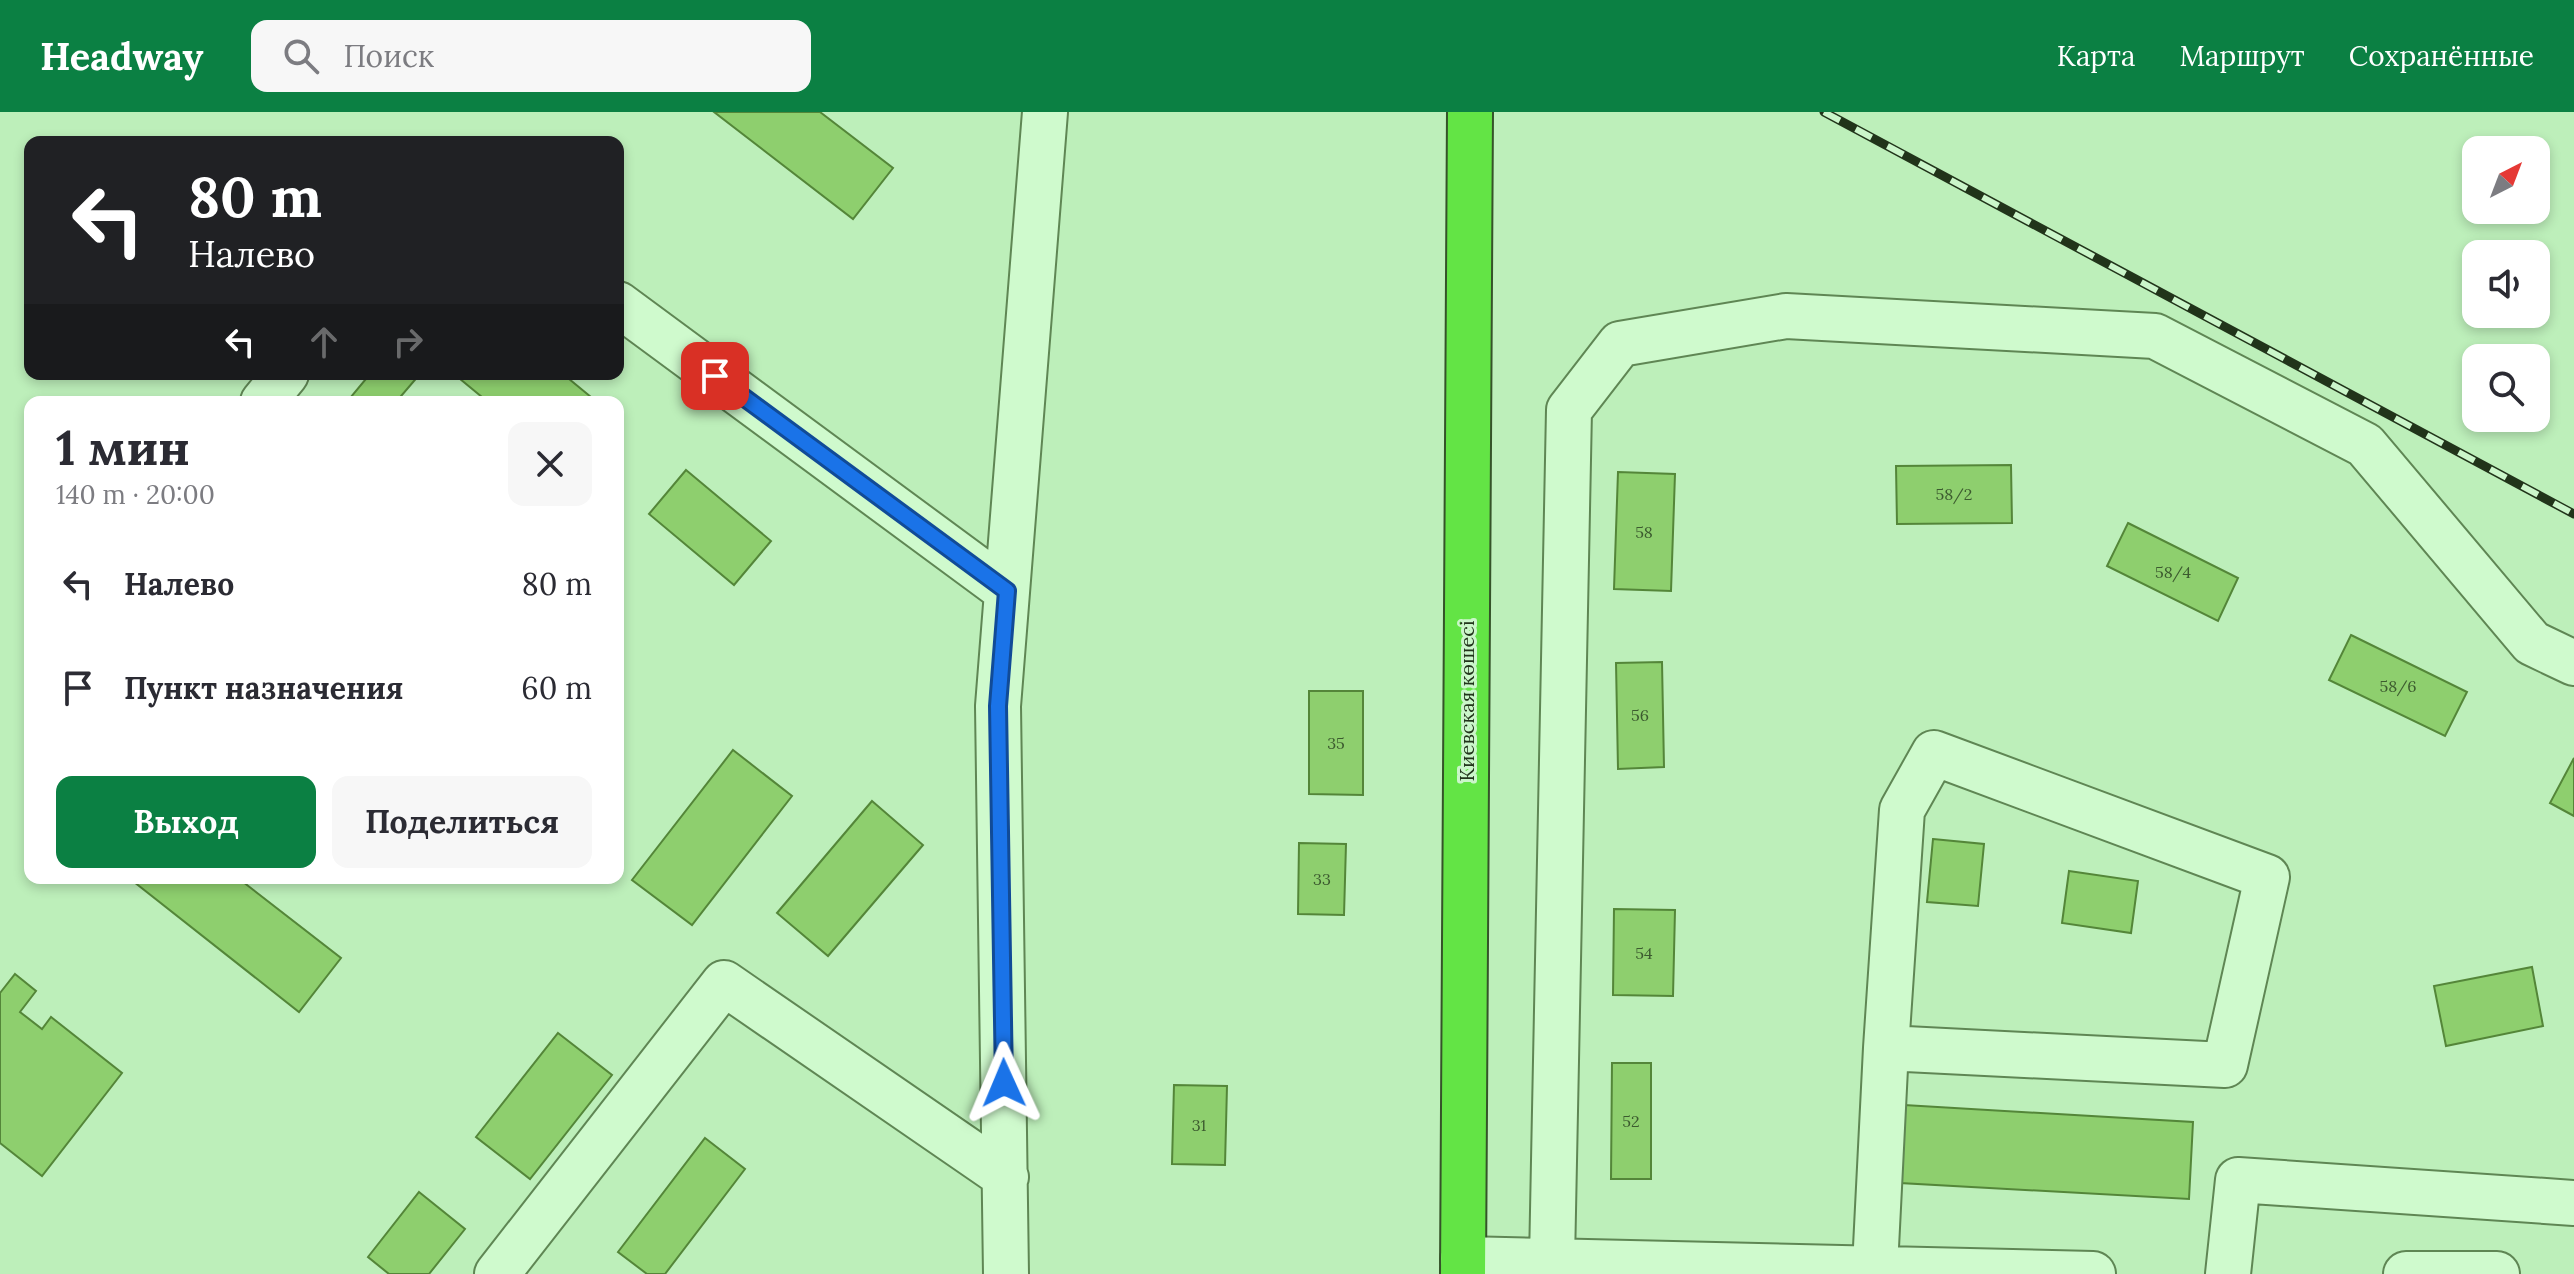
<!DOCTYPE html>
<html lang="ru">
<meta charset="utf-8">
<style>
:root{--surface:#fff;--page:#f7f7f7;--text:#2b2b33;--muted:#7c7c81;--accent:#0b8043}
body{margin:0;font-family:Lora,serif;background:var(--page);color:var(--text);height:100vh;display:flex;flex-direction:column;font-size:30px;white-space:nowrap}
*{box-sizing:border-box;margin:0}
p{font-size:26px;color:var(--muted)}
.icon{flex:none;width:44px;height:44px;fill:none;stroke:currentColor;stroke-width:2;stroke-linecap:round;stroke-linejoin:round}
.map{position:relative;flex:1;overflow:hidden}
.sheet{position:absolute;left:24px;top:284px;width:600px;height:488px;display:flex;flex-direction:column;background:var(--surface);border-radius:16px;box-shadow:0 4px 12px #0003}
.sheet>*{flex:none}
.hud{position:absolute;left:24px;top:24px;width:600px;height:244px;border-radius:16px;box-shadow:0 4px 12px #0003;background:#202124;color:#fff;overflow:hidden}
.needle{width:52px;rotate:42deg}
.buttons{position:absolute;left:2462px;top:24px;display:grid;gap:16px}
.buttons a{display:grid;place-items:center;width:88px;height:88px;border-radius:16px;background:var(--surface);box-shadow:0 4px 12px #0003;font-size:40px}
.pin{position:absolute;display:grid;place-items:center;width:68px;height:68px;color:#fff;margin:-34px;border-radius:16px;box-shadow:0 4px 12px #0006}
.me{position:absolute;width:88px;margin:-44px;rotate:359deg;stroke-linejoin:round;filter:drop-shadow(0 0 6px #0008)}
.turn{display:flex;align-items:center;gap:28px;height:168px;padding:0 32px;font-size:36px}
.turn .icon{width:104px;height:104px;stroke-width:2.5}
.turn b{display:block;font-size:56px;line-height:68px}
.lanes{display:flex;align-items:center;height:76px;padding:0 32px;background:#0003;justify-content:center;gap:40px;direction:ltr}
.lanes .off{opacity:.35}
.round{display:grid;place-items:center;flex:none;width:84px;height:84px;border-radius:16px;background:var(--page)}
.summary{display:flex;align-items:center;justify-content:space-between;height:136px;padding:0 32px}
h1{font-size:48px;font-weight:700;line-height:60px}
.cta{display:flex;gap:16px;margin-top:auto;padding:16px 32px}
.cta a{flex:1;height:92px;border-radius:16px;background:var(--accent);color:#fff;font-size:32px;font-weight:700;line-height:92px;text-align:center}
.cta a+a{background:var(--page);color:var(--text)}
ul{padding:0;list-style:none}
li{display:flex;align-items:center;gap:24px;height:104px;padding:0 32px}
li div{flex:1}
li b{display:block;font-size:30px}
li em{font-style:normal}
header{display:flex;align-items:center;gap:48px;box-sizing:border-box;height:112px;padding:0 40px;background:var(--accent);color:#fff}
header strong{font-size:38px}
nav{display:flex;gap:44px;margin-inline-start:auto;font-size:28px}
.search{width:560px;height:72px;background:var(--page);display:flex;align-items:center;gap:20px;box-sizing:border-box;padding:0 28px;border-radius:16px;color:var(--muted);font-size:30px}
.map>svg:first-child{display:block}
</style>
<header>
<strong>Headway</strong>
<div class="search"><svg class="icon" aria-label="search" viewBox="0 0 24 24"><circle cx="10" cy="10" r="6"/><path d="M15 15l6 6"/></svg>Поиск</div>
<nav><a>Карта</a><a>Маршрут</a><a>Сохранённые</a></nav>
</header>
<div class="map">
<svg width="2574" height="1162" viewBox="0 0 2574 1162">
<rect width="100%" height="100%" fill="#bdefba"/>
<path fill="#8ecf6e" stroke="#548639" stroke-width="2" d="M714,0h106l73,56 -40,51z
M370,262h50l-24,28h-41l-5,-4z
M454,262h109l34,28h-109z
M2011,353l1,58 -115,1 -1,-58z
M686,358l85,71 -37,44 -85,-71z
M1618,360l57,2 -4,117 -57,-2z
M2128,411l110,55 -20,43 -111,-55z
M2351,523l116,57 -22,44 -116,-56z
M1662,550l2,105 -46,2 -2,-106z
M1309,579h54v104l-54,-1z
M733,638l59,46 -100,129 -60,-45z
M2574,646v58l-24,-13z
M872,689l51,44 -95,111 -51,-43z
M1933,727l51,5 -6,62 -51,-4z
M1299,731l47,1 -2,71 -46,-1z
M2069,759l69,10 -7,52 -69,-10z
M129,766h109l103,80 -42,54z
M1614,797l61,1 -2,86 -60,-1z
M2532,855l11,59 -97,20 -12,-60z
M15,862l21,17 -16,21 22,17 9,-12 71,56 -80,103 -42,-33v-150z
M558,921l54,42 -82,104 -54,-42z
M1612,951h39v116h-40z
M1174,973l53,1 -2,79 -53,-1z
M1904,993l289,17 -4,77 -289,-16z
M705,1026l40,31 -80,105h-18l-29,-22z
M419,1080l46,37 -36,45h-40l-21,-17z"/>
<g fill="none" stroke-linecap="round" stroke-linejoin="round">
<g stroke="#5f8654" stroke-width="48">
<path id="minor" d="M618,192l389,287
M263,290l23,-28
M1463,1147l630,15
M1552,1149l17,-851 51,-66 166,-28 369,20 210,109 167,198 42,20
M1875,1155l11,-219 339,17 42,-188 -333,-124 -32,57 -16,238
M497,1162l227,-291 282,194
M1006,1162l-8,-568 47,-594
M2228,1162l10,-94 336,23
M2406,1162h91"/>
</g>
<g stroke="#355329" stroke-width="48">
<path id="highway" d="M1463,1162l7,-1162"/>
</g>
<use href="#minor" stroke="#cffacd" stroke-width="44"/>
<use href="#highway" stroke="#63e445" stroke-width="44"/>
<g stroke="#21341a" stroke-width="9">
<path id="rail" d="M1824,0l750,402"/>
</g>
<use href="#rail" stroke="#cbf6ca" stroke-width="6" stroke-dasharray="18" stroke-linecap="butt"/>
</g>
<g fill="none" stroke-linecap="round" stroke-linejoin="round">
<g stroke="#114b97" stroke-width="20">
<path id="route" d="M715,264l292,215 -9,115 6,377"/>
</g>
<use href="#route" stroke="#1a73e8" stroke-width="14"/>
</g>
<g text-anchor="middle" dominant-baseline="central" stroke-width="6" stroke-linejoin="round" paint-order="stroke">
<g font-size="16" fill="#3c5b2f">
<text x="1954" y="382">58/2</text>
<text x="1644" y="420">58</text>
<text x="2173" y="460">58/4</text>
<text x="2398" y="574">58/6</text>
<text x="1640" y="603">56</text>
<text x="1336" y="631">35</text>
<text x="1322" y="767">33</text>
<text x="1644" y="841">54</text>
<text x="1631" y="1009">52</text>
<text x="1199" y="1013">31</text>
</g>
<g font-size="20" fill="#21341a" stroke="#cbf6ca">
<text transform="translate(1466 589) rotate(-90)">Киевская көшесі</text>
</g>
</g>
</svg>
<div class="buttons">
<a><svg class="needle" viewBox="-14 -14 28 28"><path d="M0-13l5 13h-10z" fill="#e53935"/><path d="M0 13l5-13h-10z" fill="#7c7c81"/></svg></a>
<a><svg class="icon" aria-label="sound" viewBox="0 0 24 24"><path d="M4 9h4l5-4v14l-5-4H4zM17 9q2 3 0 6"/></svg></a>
<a><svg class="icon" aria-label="search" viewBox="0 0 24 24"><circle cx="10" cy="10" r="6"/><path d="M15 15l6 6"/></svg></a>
</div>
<div class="pin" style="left:715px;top:264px;background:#d93025"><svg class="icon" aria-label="arrive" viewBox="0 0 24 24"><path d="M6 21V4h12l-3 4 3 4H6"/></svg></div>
<svg class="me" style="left:1004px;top:971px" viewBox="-20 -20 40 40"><path d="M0-17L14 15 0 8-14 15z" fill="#1a73e8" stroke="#fff" stroke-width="4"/></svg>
<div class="hud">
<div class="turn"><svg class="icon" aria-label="left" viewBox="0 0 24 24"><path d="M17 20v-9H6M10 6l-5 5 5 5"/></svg><div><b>80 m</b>Налево</div></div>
<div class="lanes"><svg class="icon" aria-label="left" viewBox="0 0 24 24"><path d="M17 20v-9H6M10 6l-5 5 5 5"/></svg><svg class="icon off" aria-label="ahead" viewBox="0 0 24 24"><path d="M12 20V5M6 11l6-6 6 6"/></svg><svg class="icon off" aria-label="right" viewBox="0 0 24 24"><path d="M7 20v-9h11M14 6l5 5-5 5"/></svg></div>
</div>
<section class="sheet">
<div class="summary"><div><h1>1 мин</h1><p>140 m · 20:00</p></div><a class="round"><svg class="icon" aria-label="close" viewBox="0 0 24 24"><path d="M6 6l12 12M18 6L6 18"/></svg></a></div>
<ul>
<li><svg class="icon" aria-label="left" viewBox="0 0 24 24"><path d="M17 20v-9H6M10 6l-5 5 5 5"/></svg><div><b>Налево</b></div><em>80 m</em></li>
<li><svg class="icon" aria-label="arrive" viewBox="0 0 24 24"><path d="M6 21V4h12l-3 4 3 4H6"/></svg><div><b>Пункт назначения</b></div><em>60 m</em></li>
</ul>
<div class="cta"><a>Выход</a><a>Поделиться</a></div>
</section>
</div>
